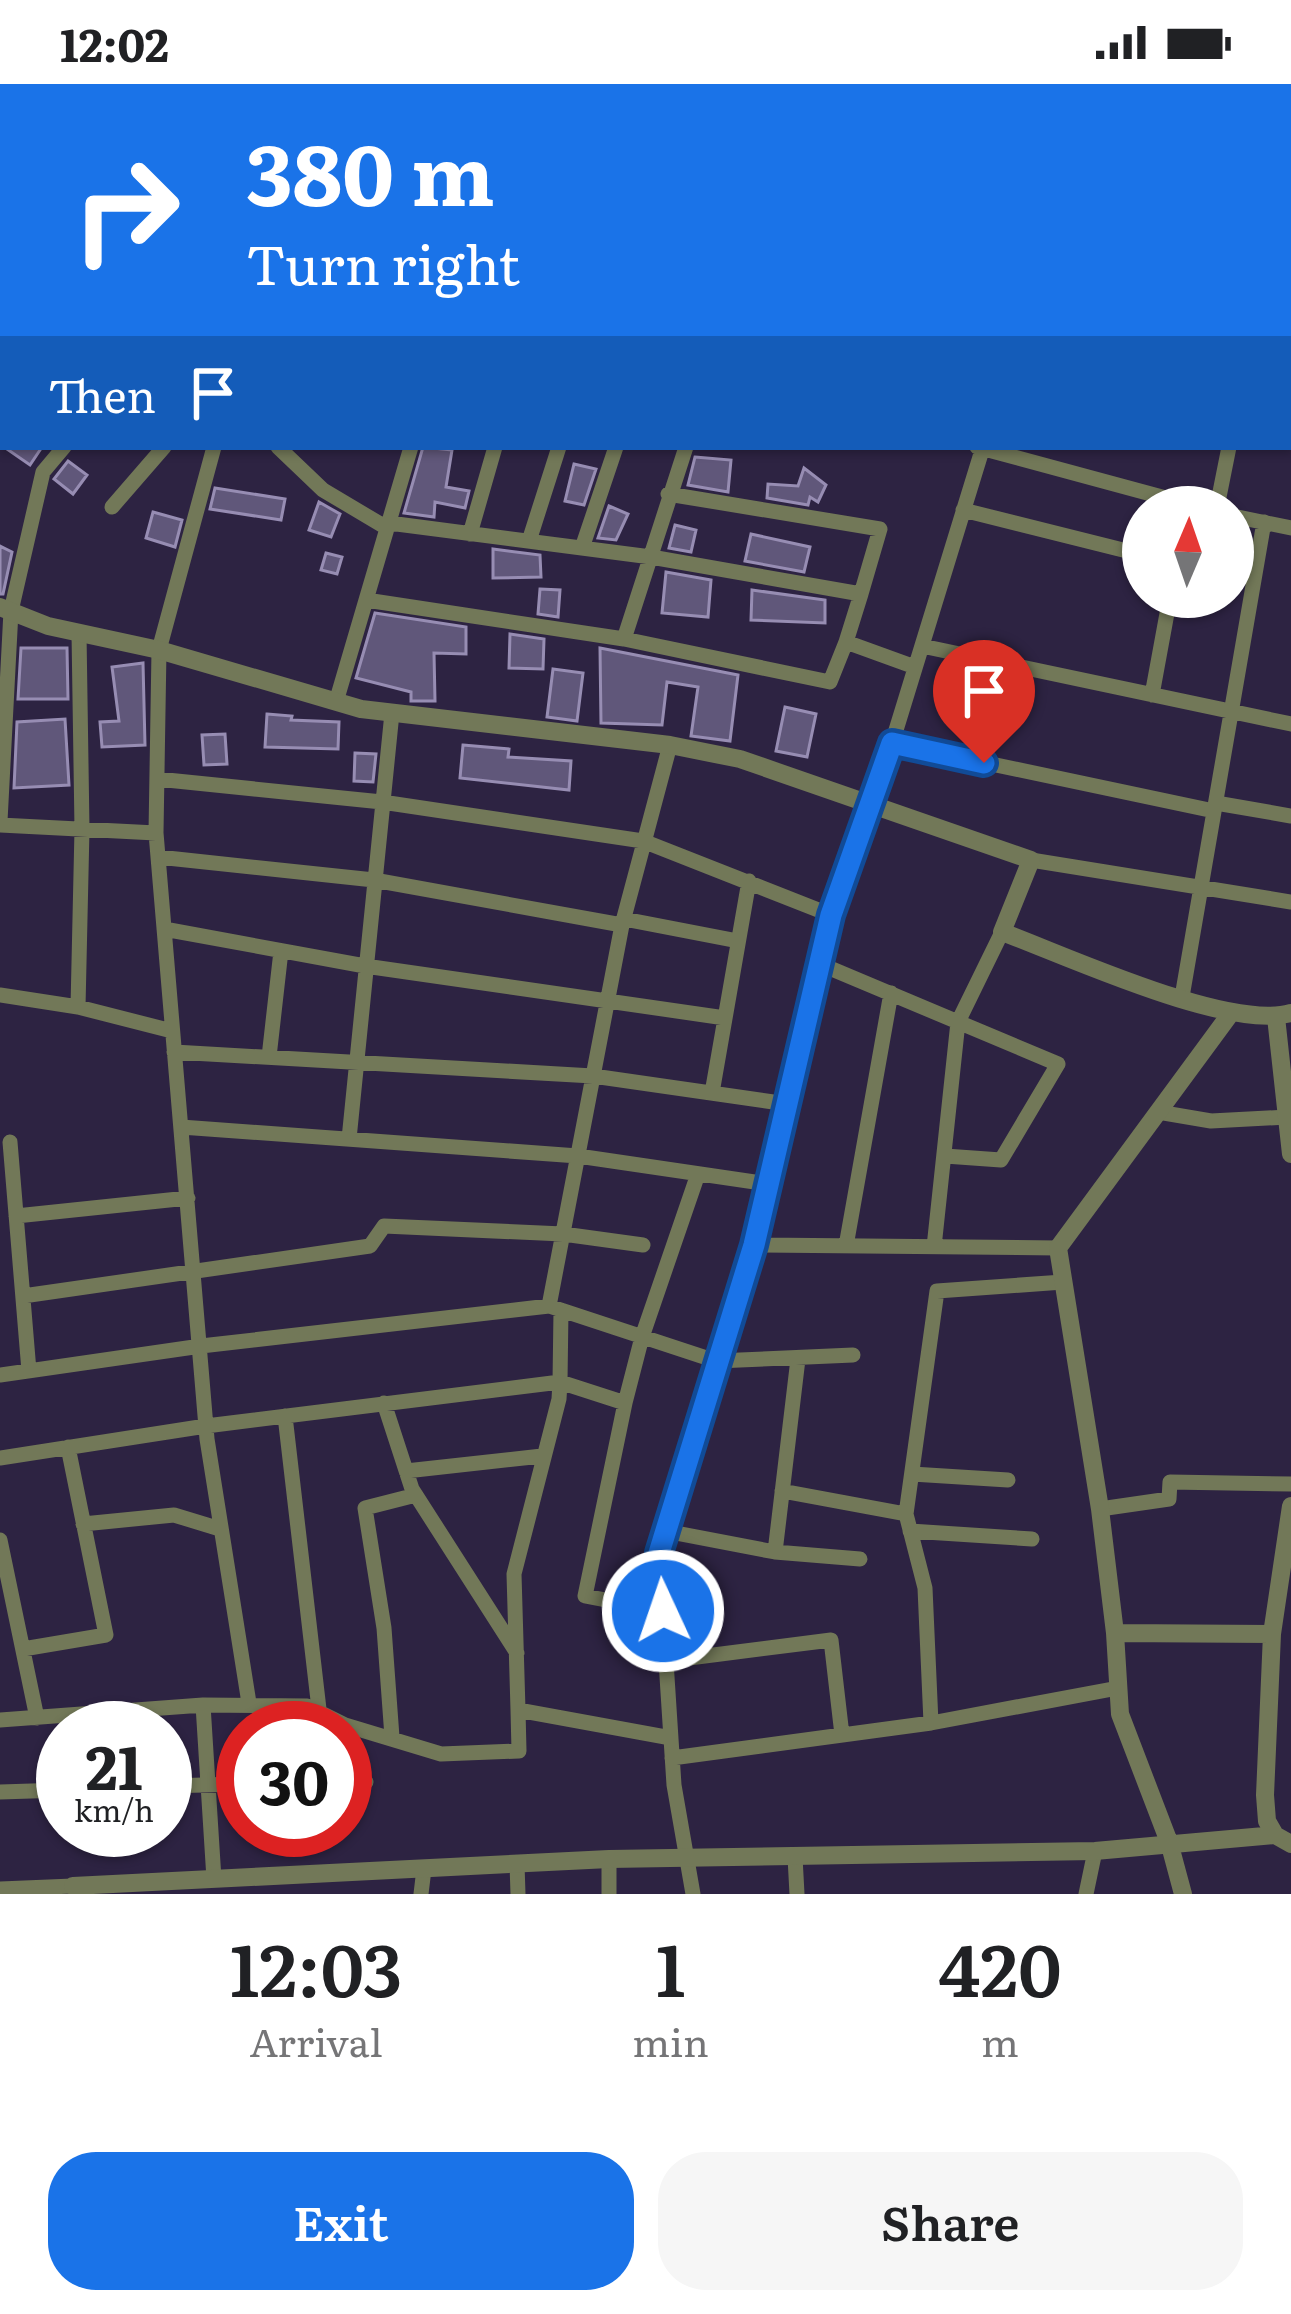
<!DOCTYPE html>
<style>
:root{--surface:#fff;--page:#f6f6f6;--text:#202124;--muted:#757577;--accent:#1a73e8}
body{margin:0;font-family:Literata,serif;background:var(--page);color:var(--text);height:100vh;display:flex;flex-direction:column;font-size:45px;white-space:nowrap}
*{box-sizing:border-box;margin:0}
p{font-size:39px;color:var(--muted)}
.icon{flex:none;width:66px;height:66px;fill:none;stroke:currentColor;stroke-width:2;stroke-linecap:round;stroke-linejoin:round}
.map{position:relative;height:1810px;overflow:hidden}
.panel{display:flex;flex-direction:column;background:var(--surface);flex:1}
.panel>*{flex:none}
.guide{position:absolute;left:0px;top:0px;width:1293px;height:366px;box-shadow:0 3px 9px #0004;background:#1a73e8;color:#fff;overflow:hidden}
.needle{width:78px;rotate:2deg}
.fabs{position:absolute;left:1122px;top:402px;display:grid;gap:24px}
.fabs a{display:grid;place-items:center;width:132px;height:132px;border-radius:50%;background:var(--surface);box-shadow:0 3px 9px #0004;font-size:60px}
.speed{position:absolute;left:36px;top:1617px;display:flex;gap:24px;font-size:60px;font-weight:700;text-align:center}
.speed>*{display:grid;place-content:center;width:156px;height:156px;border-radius:50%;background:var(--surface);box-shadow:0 3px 9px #0004;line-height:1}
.speed small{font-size:30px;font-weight:400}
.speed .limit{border:18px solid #d22;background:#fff;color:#111}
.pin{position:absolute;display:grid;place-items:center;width:102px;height:102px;color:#fff;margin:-123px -51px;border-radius:50% 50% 50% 0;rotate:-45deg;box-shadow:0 0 12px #0007}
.pin .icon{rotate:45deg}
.me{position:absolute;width:132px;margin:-66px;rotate:357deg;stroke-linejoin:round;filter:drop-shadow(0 0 9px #0008)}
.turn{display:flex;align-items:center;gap:42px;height:252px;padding:0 48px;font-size:54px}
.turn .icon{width:156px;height:156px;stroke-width:2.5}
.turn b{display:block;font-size:84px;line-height:102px}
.then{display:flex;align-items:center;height:114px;padding:0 48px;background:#0003;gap:24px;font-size:45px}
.eta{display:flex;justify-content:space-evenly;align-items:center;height:204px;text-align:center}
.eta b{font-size:72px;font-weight:600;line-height:84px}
.button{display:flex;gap:24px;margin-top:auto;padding:24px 48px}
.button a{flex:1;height:138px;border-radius:48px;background:var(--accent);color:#fff;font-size:48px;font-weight:600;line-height:138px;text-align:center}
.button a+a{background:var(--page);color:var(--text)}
.status{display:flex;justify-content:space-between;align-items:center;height:84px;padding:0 60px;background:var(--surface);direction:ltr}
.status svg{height:33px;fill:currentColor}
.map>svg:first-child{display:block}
</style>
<div class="status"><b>12:02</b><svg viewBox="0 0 49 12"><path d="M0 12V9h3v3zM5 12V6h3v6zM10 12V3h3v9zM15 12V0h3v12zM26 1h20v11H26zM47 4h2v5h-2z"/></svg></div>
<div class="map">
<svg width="1291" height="1810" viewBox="0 0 1291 1810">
<rect width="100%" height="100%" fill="#2d2342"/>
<path fill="#60577a" stroke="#978db3" stroke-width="3" d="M4,363h38l-12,18z
M423,363l29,3 -6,37 23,4 -4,17 -30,-6 -1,15 -30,-4z
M695,373l36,3 -3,32 -40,-7z
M68,377l19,14 -14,19 -19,-15z
M574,380l22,5 -12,36 -19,-4z
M804,384l22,17 -8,17 -8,-5 -2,8 -41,-7 1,-14 30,2z
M215,404l70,11 -4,21 -71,-11z
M319,418l21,12 -9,23 -22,-7z
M609,422l19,8 -12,26 -18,-2z
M153,428l29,8 -7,27 -29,-9z
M675,441l21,5 -5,22 -22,-4z
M751,450l59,13 -6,25 -59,-11z
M0,462l12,6 -9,42h-3z
M493,465l47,6 1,22 -48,1z
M326,469l16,4 -5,17 -16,-4z
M666,488l45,8 -3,37 -46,-4z
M540,505l20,1 -2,27 -20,-3z
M752,506l73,10v23l-74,-3z
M375,529l91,14v27l-32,-1 1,48h-24v-9l-55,-14z
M510,550l34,5 -1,30 -34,-1z
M21,564h46l1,51h-50z
M600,564l138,27 -8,66 -39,-5 7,-49 -31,-5 -5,43 -61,-2z
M143,579l2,82 -43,2 -2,-25 19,-1 -7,-54z
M553,585l30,4 -6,48 -30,-4z
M785,623l31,7 -9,43 -31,-6z
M267,630l25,2 -1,4 48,2 -1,27 -73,-2z
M65,635l4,66 -55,3 3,-66z
M225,650l2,30 -23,1 -2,-30z
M463,661l46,4 -1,8 63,4 -2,29 -109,-12z
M355,669l21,1 -3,28 -19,-1z"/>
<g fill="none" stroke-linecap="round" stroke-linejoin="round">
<path stroke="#727858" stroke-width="15" d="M138,0l3,3
M462,0l4,3
M0,1l1,-1
M102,3l2,-3
M241,3l3,-3
M346,3l2,-3
M565,3v-3
M644,3l1,-3
M710,3v-3
M772,3v-3
M867,3v-3
M941,3v-3
M1032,3v-3
M1109,3l1,-3
M1192,3v-3
M1271,3v-3
M0,129l3,-4
M0,149l3,2
M0,313l3,-4
M214,363l-55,203 -3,183 51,606 42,264
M278,363l45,43 64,38
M977,363l222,60
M668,410l212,35 -19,65
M112,423l52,-60
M1217,423l12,-60
M963,426l180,45
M1233,432l58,12
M389,439l262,34 210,37 -15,48
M470,450l25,-87
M529,457l30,-94
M582,464l34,-101
M366,516l258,39 62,-192
M624,555l206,43 16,-40 69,25
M922,562l369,78
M1152,611l18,-98
M336,618l75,-255
M892,659l322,68
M157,695l225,23 261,39 188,74 -77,330 -95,308 15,232 19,109
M1216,719l75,13
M0,737l11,-210 32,-139 21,-25
M0,741l156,8
M158,773l216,23 248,45
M1031,776l260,42
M831,831l42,-110 110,-358
M624,835l114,22
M164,845l201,37 360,52
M820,880l238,100 -57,96 -56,-4
M0,911l78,12 94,24
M1182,913l82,-475
M78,923l4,-178 -3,-196
M174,968l419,24 194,28
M269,973l12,-106
M712,1009l37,-212
M1158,1028l53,9 76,-4
M181,1043l397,29 190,28
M349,1055l43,-426
M10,1058l19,229
M16,1132l172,-18
M754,1161l304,3
M846,1162l45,-253
M934,1163l24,-225 44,-90
M1063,1198l-126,9 -31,223 19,74 6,135 187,-35
M23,1212l347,-50 14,-20 179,8 80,11
M549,1222l73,-381 48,-180
M0,1291l201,-29 348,-40 167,55 137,-6
M384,1319l28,86 105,164
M625,1319l17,-66 56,-163
M285,1332l34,293
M0,1374l206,-32 354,-44 1,-72
M406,1387l136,-15
M912,1390l96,6
M782,1407l124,23
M1100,1425l69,-10 1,-17 121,2
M83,1440l91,-9 46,14
M665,1447l110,21 85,7
M910,1447l122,8
M0,1456l37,178
M775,1468l23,-193
M663,1527l-78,-15 40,-193 -65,-21 -1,17 -45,175 4,136 153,28
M23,1565l83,-14 -38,-188
M666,1577l165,-21 11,95
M203,1621l104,1 38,19 96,29 78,-3 -1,-41
M0,1636l203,-15 11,174
M392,1653l-8,-109 -19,-120 51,-13
M672,1674l259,-35
M345,1698h21
M165,1702l78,-2
M0,1708l63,-2
M795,1773l2,37
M517,1780l1,30
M0,1805l73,-3
M421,1810l3,-25
M609,1810v-35
M1086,1810l9,-43"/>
<path stroke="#727858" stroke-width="18" d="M0,523l48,19 111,24 202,59 309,36 70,14 291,101 -29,72c65,24 226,99 289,81
M1276,933l15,137
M1291,1422l-19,128 -7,161 2,26 8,14 16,9
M1115,1549l157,1
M73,1802l536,-27 486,-8 180,-16
M1183,1810l-14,-52 -49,-128 -5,-81 -15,-124 -42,-261 173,-235"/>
</g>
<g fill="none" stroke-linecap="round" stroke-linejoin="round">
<g stroke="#114b97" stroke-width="30">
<path id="route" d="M663,1527l-4,-58 95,-308 77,-330 61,-172 92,20"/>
</g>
<use href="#route" stroke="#1a73e8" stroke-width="21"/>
</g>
</svg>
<div class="fabs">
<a><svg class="needle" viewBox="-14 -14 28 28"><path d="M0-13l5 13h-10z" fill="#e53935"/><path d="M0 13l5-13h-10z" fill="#757577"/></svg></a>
</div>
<div class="speed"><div>21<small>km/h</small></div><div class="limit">30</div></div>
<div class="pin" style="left:984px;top:679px;background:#d93025"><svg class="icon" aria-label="arrive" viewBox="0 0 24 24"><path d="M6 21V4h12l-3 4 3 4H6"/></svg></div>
<svg class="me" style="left:663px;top:1527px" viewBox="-20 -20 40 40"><circle r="17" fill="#1a73e8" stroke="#fff" stroke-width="3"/><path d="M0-11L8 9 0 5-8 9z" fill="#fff"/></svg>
<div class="guide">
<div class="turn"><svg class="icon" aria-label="right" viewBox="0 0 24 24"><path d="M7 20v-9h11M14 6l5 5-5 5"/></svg><div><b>380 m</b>Turn right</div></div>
<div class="then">Then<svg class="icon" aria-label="arrive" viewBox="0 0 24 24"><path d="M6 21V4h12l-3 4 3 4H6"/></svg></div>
</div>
</div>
<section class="panel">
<div class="eta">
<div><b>12:03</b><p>Arrival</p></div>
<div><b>1</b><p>min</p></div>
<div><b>420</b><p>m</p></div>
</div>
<div class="button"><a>Exit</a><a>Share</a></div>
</section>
